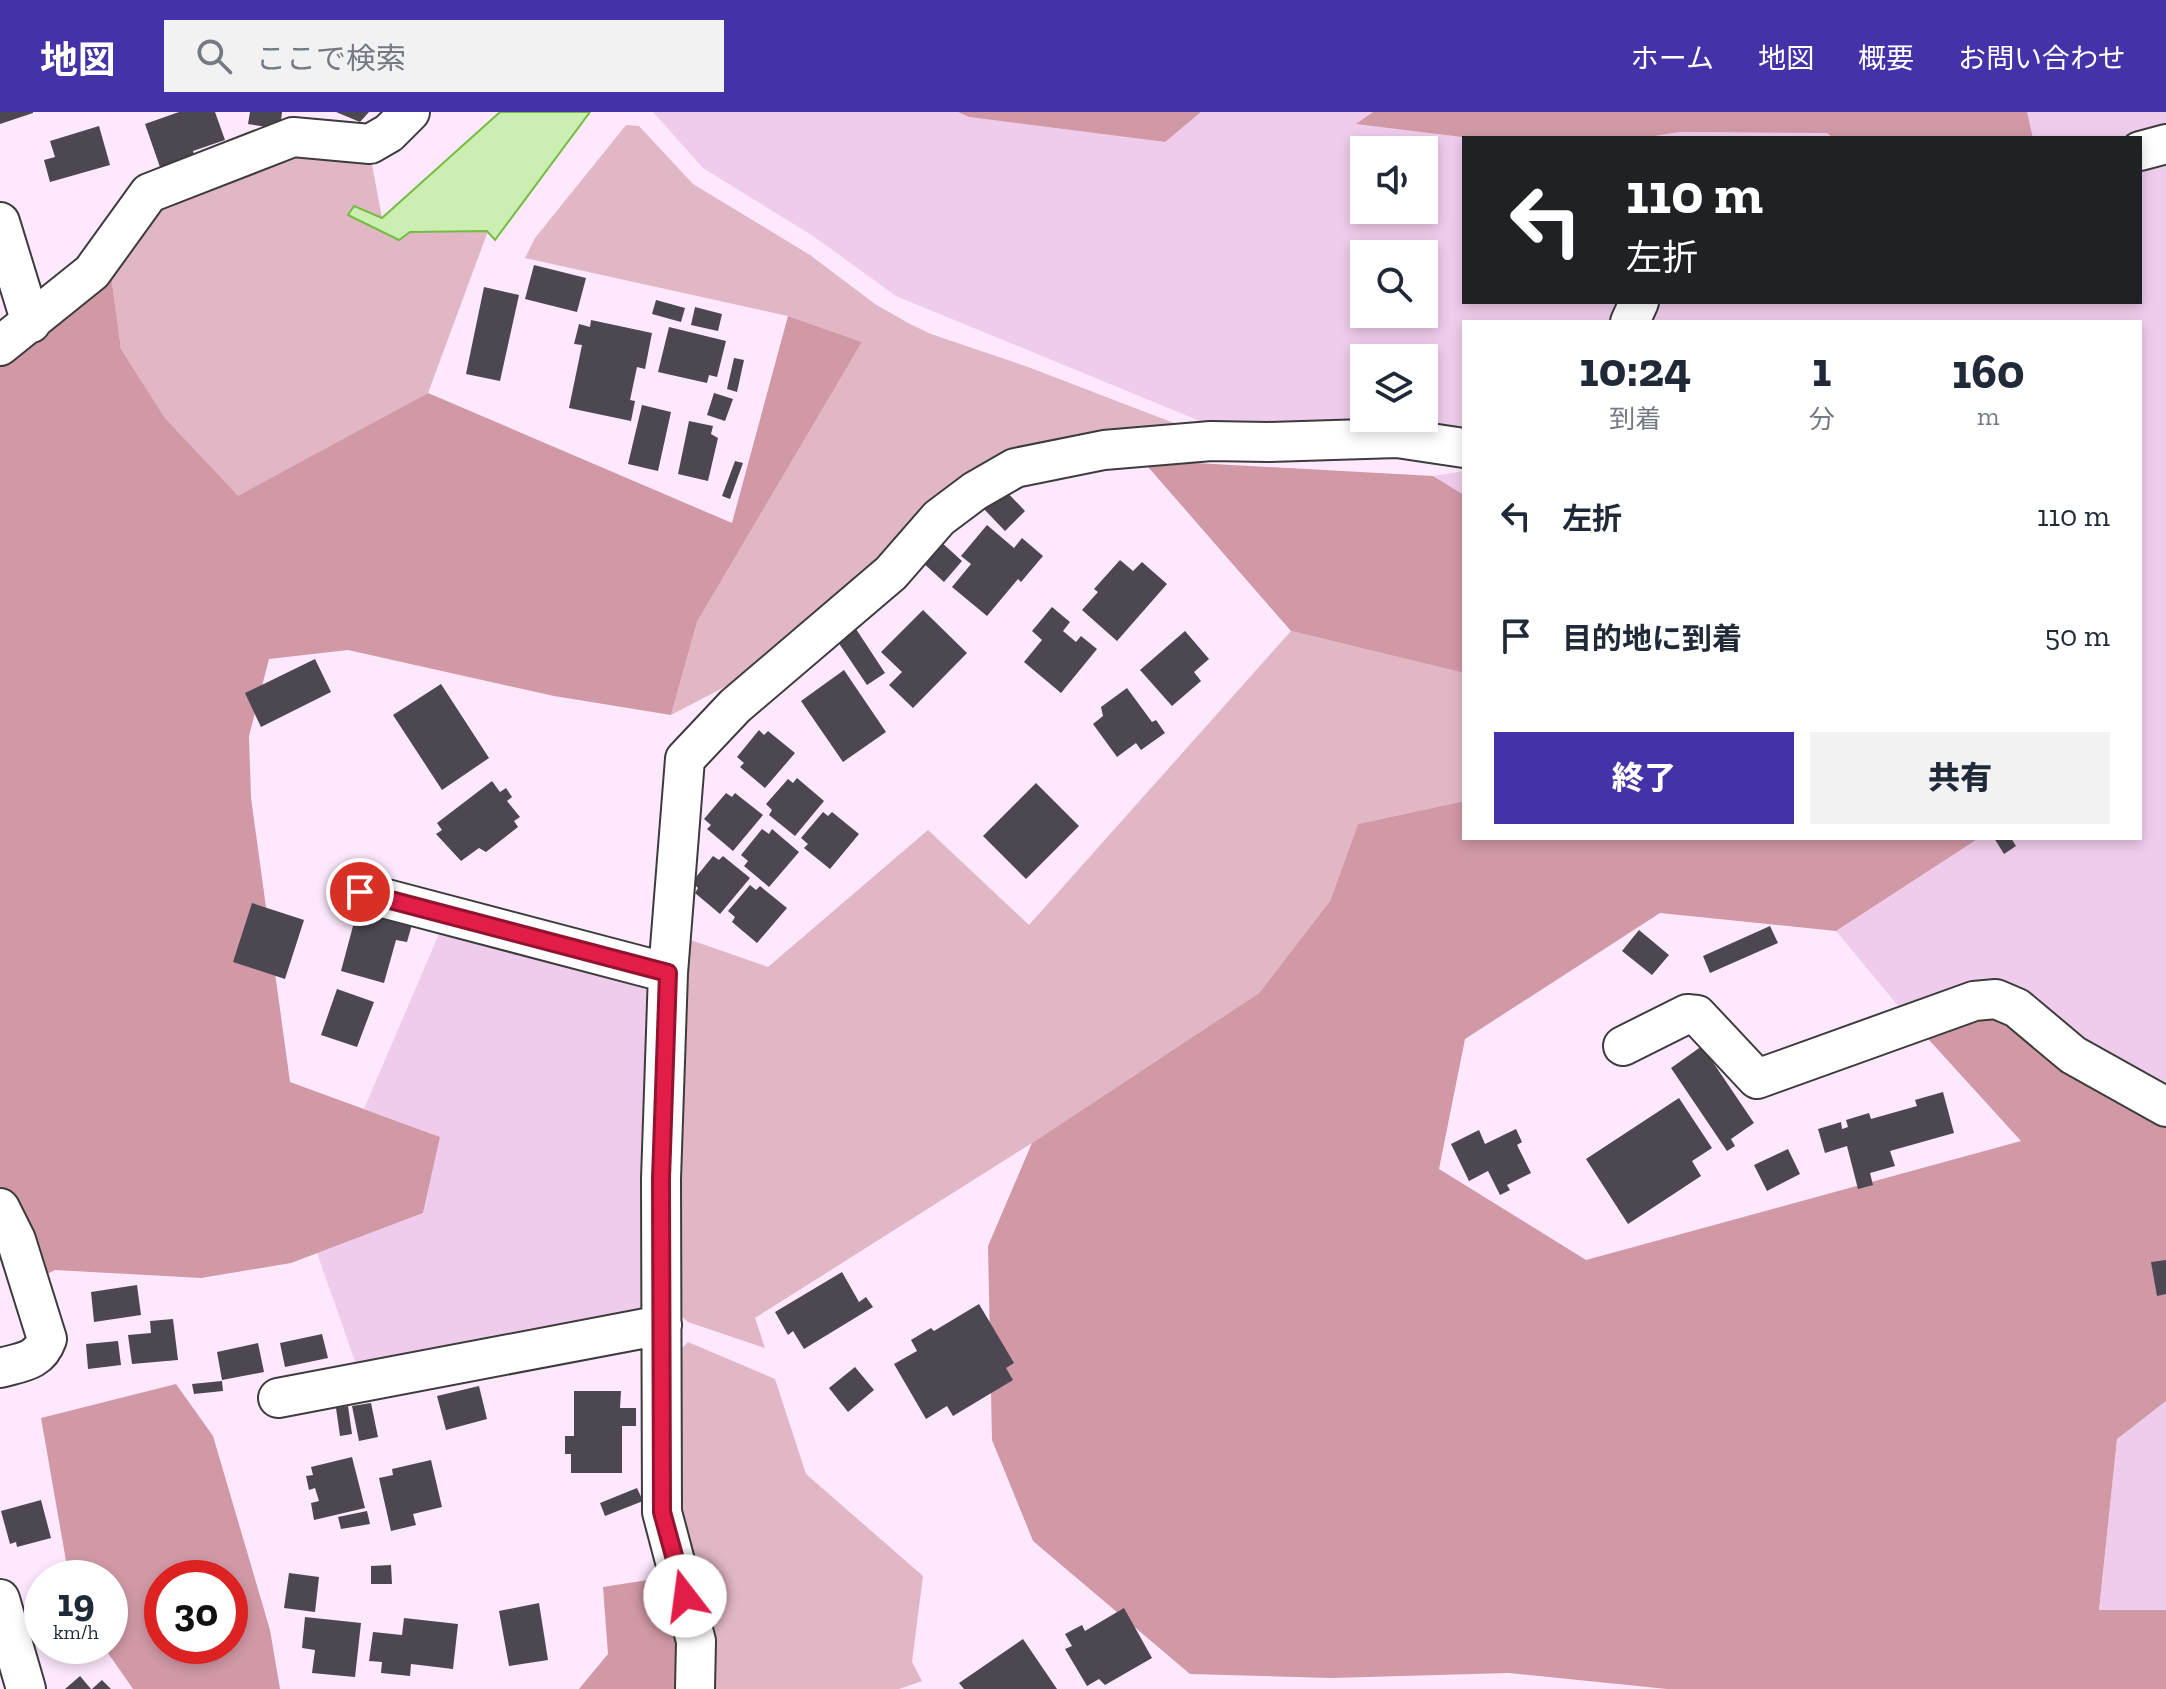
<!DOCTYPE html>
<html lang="ja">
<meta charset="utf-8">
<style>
:root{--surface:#fff;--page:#f2f2f3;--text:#1f2937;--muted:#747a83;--accent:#4432a9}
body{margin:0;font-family:"Zilla Slab","Noto Sans JP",serif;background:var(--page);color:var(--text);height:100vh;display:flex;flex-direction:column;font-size:30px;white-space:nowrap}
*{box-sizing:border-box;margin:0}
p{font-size:26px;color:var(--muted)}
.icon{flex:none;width:44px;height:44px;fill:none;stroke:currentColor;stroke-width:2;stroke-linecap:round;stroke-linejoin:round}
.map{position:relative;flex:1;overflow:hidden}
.sheet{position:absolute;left:1462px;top:208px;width:680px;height:520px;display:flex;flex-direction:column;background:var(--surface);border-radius:0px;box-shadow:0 4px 12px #0003}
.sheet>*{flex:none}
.hud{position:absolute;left:1462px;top:24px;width:680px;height:168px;border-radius:0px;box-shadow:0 4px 12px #0003;background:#202124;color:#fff;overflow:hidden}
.tools{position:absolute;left:1350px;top:24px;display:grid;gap:16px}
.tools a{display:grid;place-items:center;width:88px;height:88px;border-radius:0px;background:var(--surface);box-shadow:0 4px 12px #0003;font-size:40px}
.speed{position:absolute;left:24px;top:1448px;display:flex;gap:16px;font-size:40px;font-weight:700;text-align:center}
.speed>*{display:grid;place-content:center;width:104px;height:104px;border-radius:50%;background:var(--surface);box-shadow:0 4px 12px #0003;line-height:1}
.speed small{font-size:20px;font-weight:400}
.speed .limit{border:12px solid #d22;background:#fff;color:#111}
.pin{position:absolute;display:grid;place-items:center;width:68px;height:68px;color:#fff;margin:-34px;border:4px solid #fff;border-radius:50%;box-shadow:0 2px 8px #0007}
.me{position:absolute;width:88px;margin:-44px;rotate:345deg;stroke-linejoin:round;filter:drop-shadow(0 0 6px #0008)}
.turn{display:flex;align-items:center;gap:28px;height:168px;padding:0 32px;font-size:36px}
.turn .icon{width:104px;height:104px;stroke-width:2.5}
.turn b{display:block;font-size:56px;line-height:68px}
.eta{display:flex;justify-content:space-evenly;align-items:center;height:136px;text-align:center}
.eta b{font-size:48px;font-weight:800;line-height:56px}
.primary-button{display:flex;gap:16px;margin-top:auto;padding:16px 32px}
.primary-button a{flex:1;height:92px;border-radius:0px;background:var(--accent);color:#fff;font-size:32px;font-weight:800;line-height:92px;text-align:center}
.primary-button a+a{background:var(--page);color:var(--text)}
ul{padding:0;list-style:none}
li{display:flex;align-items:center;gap:24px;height:120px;padding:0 32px}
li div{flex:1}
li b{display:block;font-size:30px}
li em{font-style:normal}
header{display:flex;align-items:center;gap:48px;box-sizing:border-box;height:112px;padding:0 40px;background:var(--accent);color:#fff}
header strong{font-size:38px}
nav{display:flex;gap:44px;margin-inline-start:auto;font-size:28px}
.search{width:560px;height:72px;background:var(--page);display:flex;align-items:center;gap:20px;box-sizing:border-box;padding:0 28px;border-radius:0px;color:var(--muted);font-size:30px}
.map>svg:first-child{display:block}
</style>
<header>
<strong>地図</strong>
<div class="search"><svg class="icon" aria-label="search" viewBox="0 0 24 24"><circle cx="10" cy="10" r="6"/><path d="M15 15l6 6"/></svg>ここで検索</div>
<nav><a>ホーム</a><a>地図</a><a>概要</a><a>お問い合わせ</a></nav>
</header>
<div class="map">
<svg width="2166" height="1577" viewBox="0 0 2166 1577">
<rect width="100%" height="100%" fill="#fde8fd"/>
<path fill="#efcceb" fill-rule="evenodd" d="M653,0h305l11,5 195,25 37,-30h172l-15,12 112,14h-6v164h163l-10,20h-153v116l-235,-5 -333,-137 -83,-60 -110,-68zM1364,38h60v60h-60zM1364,142h60v60h-60zM1364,246h60v60h-60z
M2027,0h139v20l-26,6h-107z
M1680,20l147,1 6,5h-191z
M2166,41v944l-257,-78 -73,-88 143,-93h161v-516h-502l10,-20h492v-143z
M1464,359v24l-31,-19z
M442,815l214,58 -12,332 -287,50 -40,-114 106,-40 17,-76 -76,-28z
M2166,1289v209l-67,1 18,-172z"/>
<path fill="#e2b7c5" d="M626,13l13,1 54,58 117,71 65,49 33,19 23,11 97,33 146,56 -4,7 -152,30 -119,84 -144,127 -84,44 26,-93 165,-280 -74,-26 -263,-58 10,-20z
M298,37l72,5 12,64 -28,-12 56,26 78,-1 -60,162 -190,104 -73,-79 -44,-69 -11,-82 47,-66z
M1291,519l173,42v128l-106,23 -28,77 -71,92 -227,150 -277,175 10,30 -77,-26 -13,-11 7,-374 86,30 160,-137 101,95z
M688,1230l87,37 31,95 117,102 -11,86 10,19 -23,8h-187l-39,-184 2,-150z"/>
<path fill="#d198a6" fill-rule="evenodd" d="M958,0h243l-36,30 -196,-25z
M1373,0h654l6,26h-200l-6,-5 -147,-1 -38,6h-172l-114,-14z
M110,155l11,82 44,69 73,78 190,-103 304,130 56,-207 74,26 -165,280 -26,93 -117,-19 -206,-46 -79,9 -20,77 2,62 39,284 150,55 -17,76 -132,50 -90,15 -146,-8 -16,8 -39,-87v-831z
M1142,348l291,16 31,19v178l-173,-42z
M1464,689v37h515l-143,93 -176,-18 -195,126 -26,130 147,91 435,-119 -101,-111 72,-18 174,105v284l-49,38 -18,171h67v79h-499l-159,-16 -177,5 -141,-4 -157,-133 -41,-101 -4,-194 44,-103 227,-150 71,-92 28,-77z
M176,1272l37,52 57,194 10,59h-147l-30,-43h7v-68h-41l-28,-160zM230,1466v68h-68v-68z
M667,1465l17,112h-105l29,-35 -5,-67z"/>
<path fill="#cceeb3" stroke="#74bd42" stroke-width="2" d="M500,0h90l-95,128 -8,-9 -77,1 -11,8 -51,-25 6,-9 28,12z"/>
<path fill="#4d4751" d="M0,0h33v1l-33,11z
M179,0h36l10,28 -32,11 2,7 -34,12 -16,-46z
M250,0h32l-2,17 -32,-5z
M336,0h33l-9,10z
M99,14l11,39 -60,17 -6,-22 11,-3 -5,-16z
M534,153l52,13 -9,34 -52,-13z
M484,175l35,8 -19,86 -34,-7z
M656,188l29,8 -4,14 -29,-8z
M695,195l27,7 -4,17 -27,-6z
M591,208l61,13 -7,36 -8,-2 -7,33 5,1 -4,20 -62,-13 13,-63 -8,-1 5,-20 11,3z
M669,215l57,14 -9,36 -8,-2 -2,8 -49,-11z
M734,246l10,2 -7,32 -10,-3z
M714,281l19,6 -8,22 -18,-6z
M642,293l29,7 -13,59 -30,-7z
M689,309l24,5 -2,8 7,4 -10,43 -30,-7z
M735,349l8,2 -13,36 -8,-3z
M1003,376l22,23 -20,20 -22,-23z
M987,413l27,23 8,-10 21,18 -22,26 -3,-3 -31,37 -35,-29 19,-23 -10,-8z
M940,429l22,20 -18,21 -22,-20z
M1120,448l13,11 9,-9 25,22 -50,57 -35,-31 16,-18 -4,-3z
M1052,495l18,15 -7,9 13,11 5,-6 16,13 -36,44 -37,-31 18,-22 -10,-9z
M923,498l44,43 -54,55 -24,-23 13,-13 -21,-20z
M856,517l29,44 -18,12 -29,-43z
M1185,519l24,28 -15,13 7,9 -29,25 -32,-36z
M315,547l16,33 -70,35 -16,-34z
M844,558l42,62 -43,30 -42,-61z
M441,572l48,74 -47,32 -49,-75z
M1127,576l25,34 4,-2 9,13 -24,17 -5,-7 -19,14 -24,-33 10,-8 -2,-9z
M759,618l5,5 4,-4 27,22 -30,35 -25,-21 4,-4 -7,-6z
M797,666l27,23 -29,35 -26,-21 3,-5 -6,-6 22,-25 5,4z
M492,669l8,11 6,-4 6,9 -5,4 13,16 -6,4 4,6 -32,25 -7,-4 -18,13 -25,-27 6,-4 -5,-7z
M1036,671l43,43 -53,53 -43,-43z
M726,681l6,4 3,-4 28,22 -30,36 -26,-22 4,-4 -7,-6z
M823,700l5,4 4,-4 27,22 -29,35 -26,-21 4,-4 -7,-6z
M762,717l7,5 3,-5 27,23 -30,35 -25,-21 4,-5 -7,-6z
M1994,726h17l5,8 -12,8z
M713,744l6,4 4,-4 27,22 -30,36 -25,-21 3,-5 -6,-6z
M750,773l6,5 4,-4 27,22 -30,35 -25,-21 3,-5 -7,-6z
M252,791l52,17 -19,59 -52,-17z
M365,796l48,13 -6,21 -11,-2 -12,43 -43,-12 12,-45h7z
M1770,814l8,17 -68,30 -7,-17z
M1639,818l30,25 -17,20 -30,-24z
M337,877l37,13 -17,45 -36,-12z
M1702,934l52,77 -23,16 4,7 -8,5 -56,-83z
M1943,980l11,41 -64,18 5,15 -25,7 3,12 -15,4 -11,-43 -22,7 -7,-24 23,-7 1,7 6,-2 -2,-7 23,-7 2,6 46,-13 -2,-6z
M1679,986l33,50 -20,13 9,15 -73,48 -42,-65z
M1516,1017l6,13 -5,3 14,28 -24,12 3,5 -10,5 -12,-24 -19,10 -18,-37 28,-14 6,14z
M1788,1037l12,25 -33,17 -13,-26z
M2166,1148v34l-9,2 -6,-34z
M842,1160l17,30 7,-5 7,10 -69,42 -11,-18 -5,4 -13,-23z
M137,1173l4,30 -47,7 -3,-30z
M979,1192l35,59 -8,5 7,12 -60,36 -6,-10 -21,13 -32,-55 23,-13 -6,-11 20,-12 3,3z
M173,1207l5,41 -46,4 -4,-29 23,-2 -1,-12z
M322,1222l6,24 -43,9 -5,-24z
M118,1229l3,24 -33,4 -2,-25z
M258,1231l6,29 -42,8 -5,-28z
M855,1255l19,23 -26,22 -19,-24z
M222,1269l1,10 -29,3 -2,-10z
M479,1274l8,33 -41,11 -9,-34z
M574,1279h47l-1,17h16v18h-14v47h-51v-19h-6v-18h9z
M371,1291l7,34 -19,4 -7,-35z
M348,1294l4,28 -12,2 -4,-28z
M352,1345l13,51 -51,12 -3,-17 8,-2 -4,-13 -6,2 -3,-14 7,-1 -2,-8z
M431,1348l11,47 -29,7 3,11 -25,6 -12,-53 14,-3 -1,-6z
M637,1376l6,13 -38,15 -5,-13z
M41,1388l10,38 -34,9 -1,-5 -6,2 -9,-33z
M367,1399l3,13 -29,5 -3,-12z
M391,1453l1,19h-21v-18z
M289,1461l30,4 -4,35 -31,-4z
M539,1491l9,57 -39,6 -10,-55z
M1124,1496l28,50 -47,27 -6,-6 -12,7 -22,-37 7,-3 -7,-12 17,-9 3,6z
M42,1505v30l-2,1 -11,-26z
M305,1505l56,6 -6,54 -43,-4 3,-23 -13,-2z
M404,1506l54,6 -5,45 -42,-5 -1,12 -29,-3 1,-11 -13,-1 4,-29 29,3z
M1023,1527l34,50h-93l-5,-6z
M80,1564l11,13h-26z
M102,1568l9,9h-19z"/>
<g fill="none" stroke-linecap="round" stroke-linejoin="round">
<g stroke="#3c3c3c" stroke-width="42">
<path id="minor" d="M2140,39l26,-7
M0,110l31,101
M1630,210l9,-20
M0,234l92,-74 57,-79 144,-56 77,7 19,-11 21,-21
M360,780l308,81
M1623,934l64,-32 10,1 60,64 217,-78 22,-2 21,9 56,47 93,52
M0,1096l16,32 31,99c-8,23 -26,23 -47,29
M278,1286l384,-73
M0,1487l26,90
M695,1577l1,-48 -34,-129 -1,-333 7,-206 17,-214 50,-53 156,-133 48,-55 36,-27 40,-23 89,-18 107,-9 57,1 129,-4 67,10"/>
</g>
<use href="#minor" stroke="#fff" stroke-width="38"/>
</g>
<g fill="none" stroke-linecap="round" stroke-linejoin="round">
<g stroke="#92132f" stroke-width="20">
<path id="route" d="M360,780l308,81 -7,206 1,333 23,84"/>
</g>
<use href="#route" stroke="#e11d48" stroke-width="14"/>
</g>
</svg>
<div class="tools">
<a><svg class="icon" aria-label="sound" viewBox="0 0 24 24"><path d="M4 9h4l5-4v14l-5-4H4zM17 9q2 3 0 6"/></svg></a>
<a><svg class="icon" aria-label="search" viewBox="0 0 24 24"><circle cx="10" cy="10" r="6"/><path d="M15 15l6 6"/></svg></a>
<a><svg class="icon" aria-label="layers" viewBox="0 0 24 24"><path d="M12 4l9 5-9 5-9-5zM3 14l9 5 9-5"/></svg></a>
</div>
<div class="speed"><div>19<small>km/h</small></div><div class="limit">30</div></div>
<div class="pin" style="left:360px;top:780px;background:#d93025"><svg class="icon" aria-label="arrive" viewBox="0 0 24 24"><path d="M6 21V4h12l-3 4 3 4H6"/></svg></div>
<svg class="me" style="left:685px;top:1484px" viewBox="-20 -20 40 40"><circle r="19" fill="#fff"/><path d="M0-13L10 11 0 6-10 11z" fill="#e11d48"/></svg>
<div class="hud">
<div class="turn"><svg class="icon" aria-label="left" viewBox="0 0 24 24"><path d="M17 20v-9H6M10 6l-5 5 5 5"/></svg><div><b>110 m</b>左折</div></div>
</div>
<section class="sheet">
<div class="eta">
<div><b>10:24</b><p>到着</p></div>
<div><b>1</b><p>分</p></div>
<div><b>160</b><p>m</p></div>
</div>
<ul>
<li><svg class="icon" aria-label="left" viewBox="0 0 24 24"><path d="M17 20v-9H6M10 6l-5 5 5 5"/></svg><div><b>左折</b></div><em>110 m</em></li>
<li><svg class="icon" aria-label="arrive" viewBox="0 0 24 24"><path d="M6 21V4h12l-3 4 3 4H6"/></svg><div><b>目的地に到着</b></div><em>50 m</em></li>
</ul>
<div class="primary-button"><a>終了</a><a>共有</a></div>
</section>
</div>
